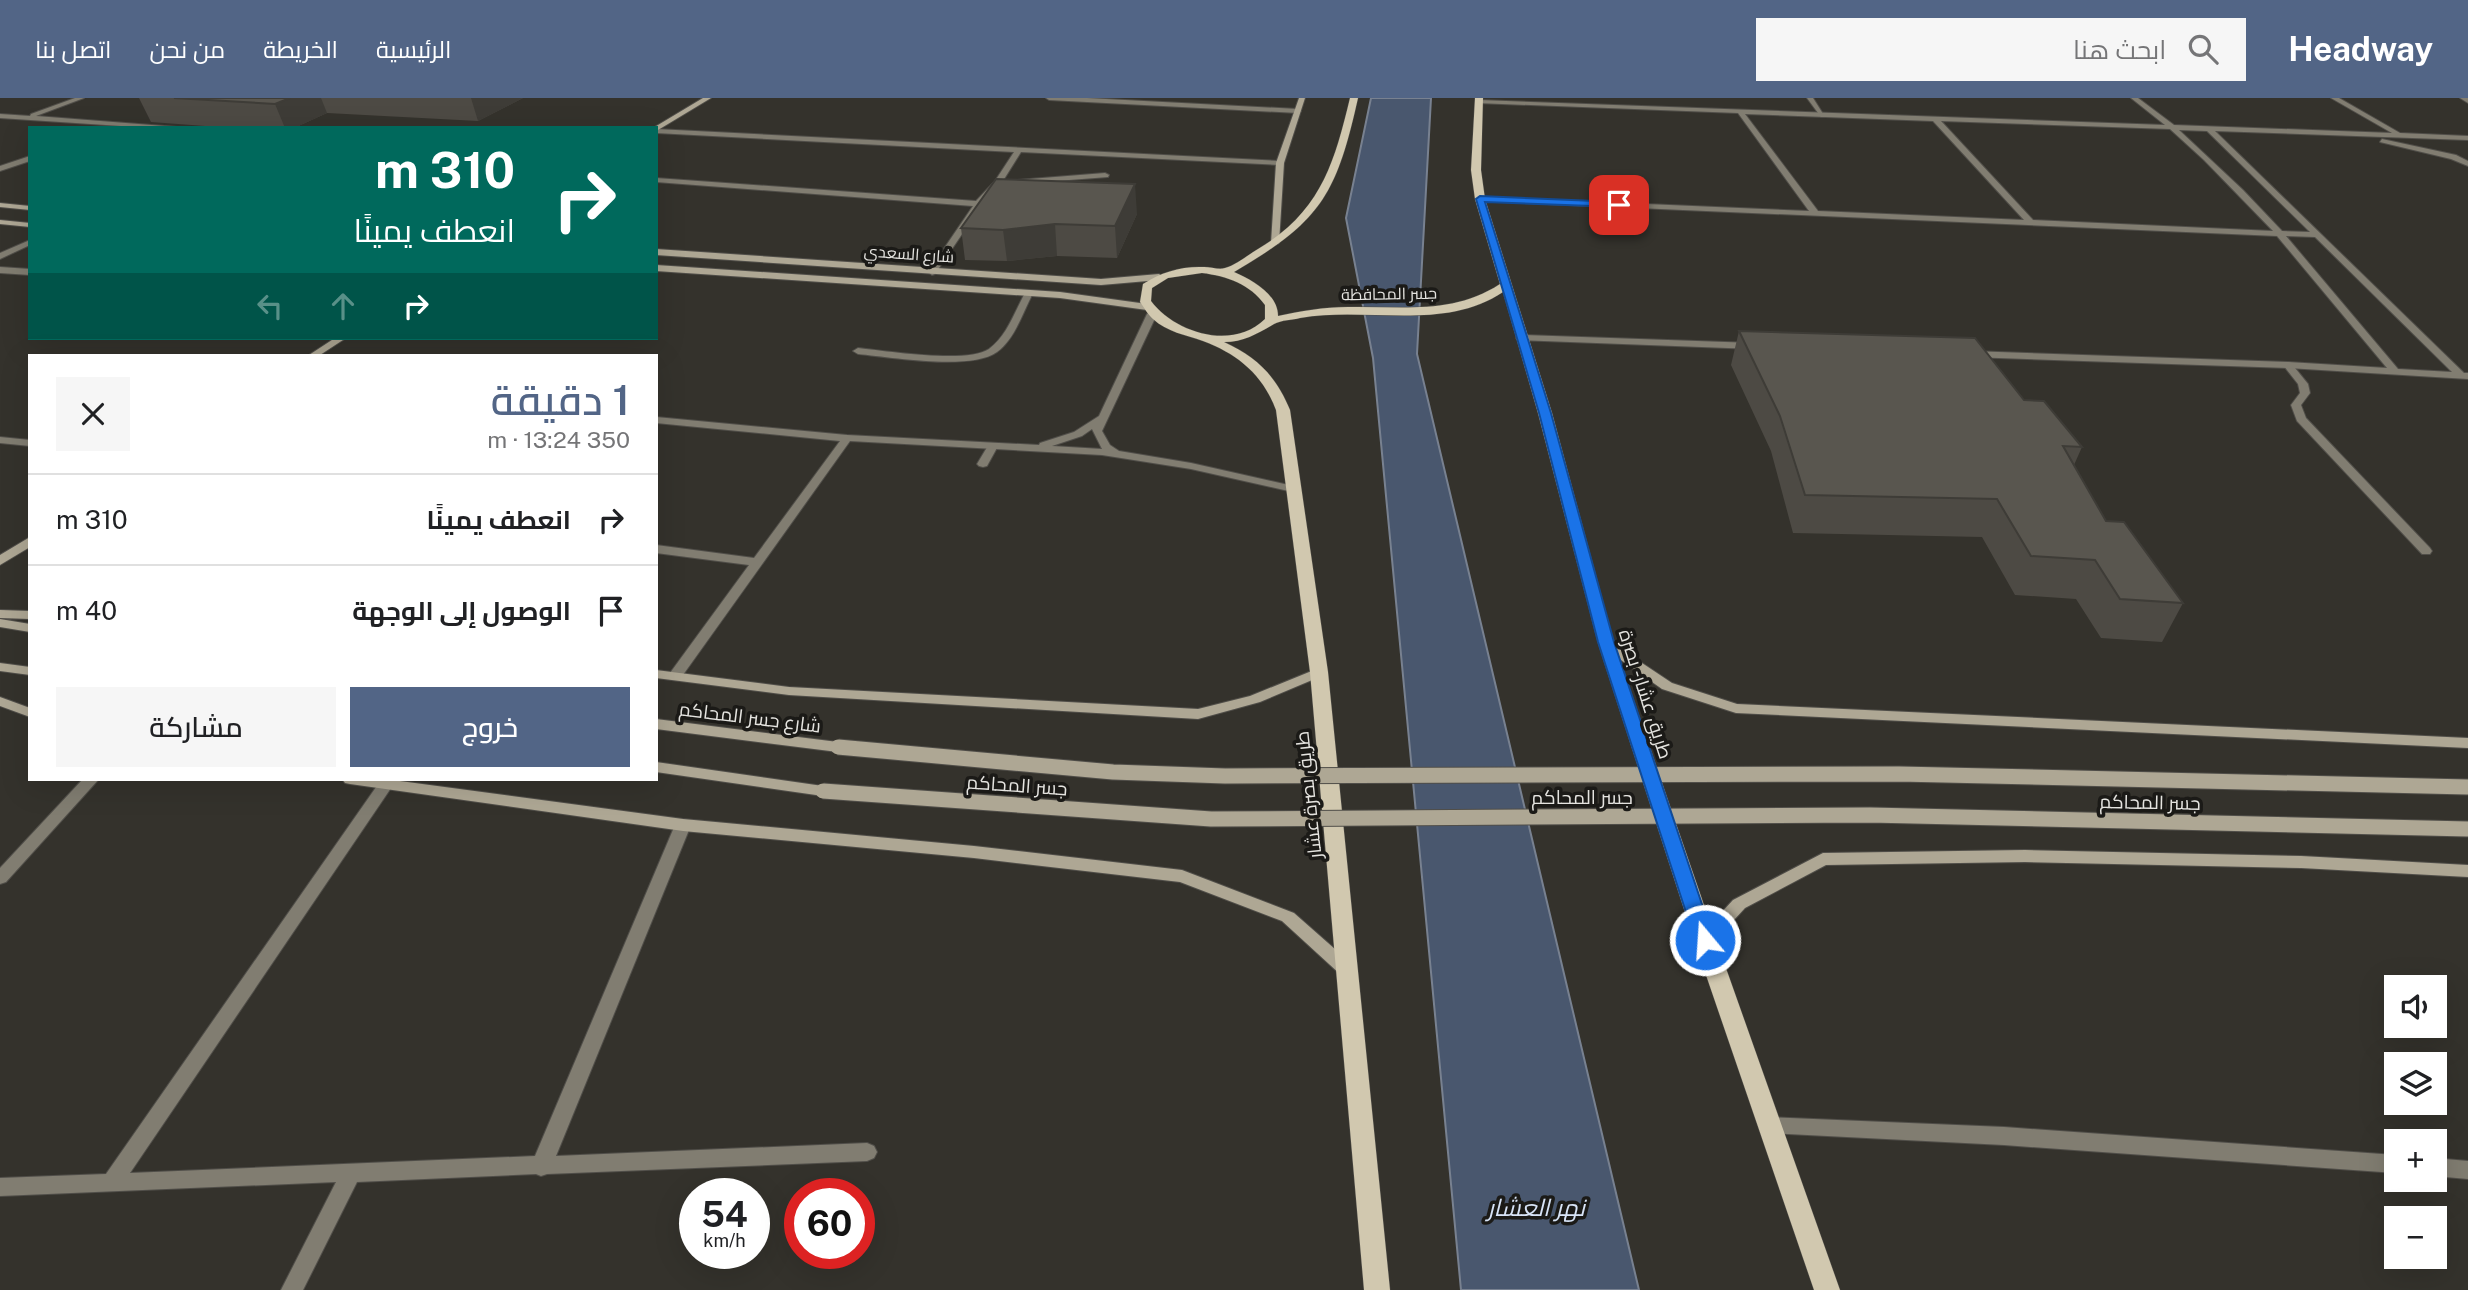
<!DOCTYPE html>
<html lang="ar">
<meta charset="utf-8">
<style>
:root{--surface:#fff;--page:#f6f6f6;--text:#202124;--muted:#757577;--line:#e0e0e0;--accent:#526586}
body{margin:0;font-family:"Public Sans",Cairo,sans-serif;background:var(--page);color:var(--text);direction:rtl;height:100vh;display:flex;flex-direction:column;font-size:26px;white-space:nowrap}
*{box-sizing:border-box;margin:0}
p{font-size:23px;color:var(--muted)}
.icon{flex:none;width:38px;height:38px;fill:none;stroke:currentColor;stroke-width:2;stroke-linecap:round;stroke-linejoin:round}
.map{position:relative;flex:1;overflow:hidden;direction:ltr}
.drawer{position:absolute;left:28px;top:256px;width:630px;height:427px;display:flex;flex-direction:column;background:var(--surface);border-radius:0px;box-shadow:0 7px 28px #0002;direction:rtl}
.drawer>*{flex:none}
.banner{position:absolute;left:28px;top:28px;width:630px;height:214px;border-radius:0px;box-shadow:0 7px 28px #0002;direction:rtl;background:#00695c;color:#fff;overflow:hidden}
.buttons{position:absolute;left:2384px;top:877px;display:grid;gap:14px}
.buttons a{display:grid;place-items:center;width:63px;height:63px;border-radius:0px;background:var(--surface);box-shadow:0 7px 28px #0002;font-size:35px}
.speed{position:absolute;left:679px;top:1080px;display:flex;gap:14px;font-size:35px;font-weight:700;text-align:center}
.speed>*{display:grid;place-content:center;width:91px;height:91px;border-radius:50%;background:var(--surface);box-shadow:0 7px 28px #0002;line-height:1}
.speed small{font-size:18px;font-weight:400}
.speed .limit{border:10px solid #d22;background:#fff;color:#111}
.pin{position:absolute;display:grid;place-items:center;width:60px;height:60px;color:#fff;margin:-30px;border-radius:14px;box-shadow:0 4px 10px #0006}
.me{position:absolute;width:77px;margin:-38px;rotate:342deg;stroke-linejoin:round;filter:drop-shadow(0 0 5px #0008)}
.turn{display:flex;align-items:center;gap:24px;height:147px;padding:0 28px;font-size:32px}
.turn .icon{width:91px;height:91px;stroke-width:2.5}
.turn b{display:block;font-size:49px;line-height:60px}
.lanes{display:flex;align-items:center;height:66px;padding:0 28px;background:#0003;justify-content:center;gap:35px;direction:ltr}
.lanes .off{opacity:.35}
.round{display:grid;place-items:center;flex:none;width:74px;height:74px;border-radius:0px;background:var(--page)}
.overview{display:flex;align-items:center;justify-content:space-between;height:119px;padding:0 28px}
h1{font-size:42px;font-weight:600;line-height:52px;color:var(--accent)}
.button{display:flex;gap:14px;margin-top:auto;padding:14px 28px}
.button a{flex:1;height:80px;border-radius:0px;background:var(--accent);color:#fff;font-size:28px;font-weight:600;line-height:80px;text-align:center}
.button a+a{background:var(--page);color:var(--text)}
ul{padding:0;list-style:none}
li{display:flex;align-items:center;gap:21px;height:91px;padding:0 28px;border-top:2px solid var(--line)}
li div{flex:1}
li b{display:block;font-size:26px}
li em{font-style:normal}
header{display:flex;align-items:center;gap:42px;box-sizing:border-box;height:98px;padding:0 35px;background:var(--accent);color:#fff}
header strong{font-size:33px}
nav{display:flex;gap:38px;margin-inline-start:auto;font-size:24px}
.search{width:490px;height:63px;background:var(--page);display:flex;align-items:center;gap:18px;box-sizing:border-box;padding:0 24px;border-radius:0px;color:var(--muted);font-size:26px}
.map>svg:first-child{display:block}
</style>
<header>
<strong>Headway</strong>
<div class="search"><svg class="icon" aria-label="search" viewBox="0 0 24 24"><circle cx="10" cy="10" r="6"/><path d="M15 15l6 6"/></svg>ابحث هنا</div>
<nav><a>الرئيسية</a><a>الخريطة</a><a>من نحن</a><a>اتصل بنا</a></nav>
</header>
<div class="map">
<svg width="2468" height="1192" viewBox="0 0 2468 1192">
<rect width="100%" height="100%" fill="#34322c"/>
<path fill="#49576e" stroke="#788190" stroke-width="2" d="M1371,0h60l-14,256 222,936h-178l-88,-932 -27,-140z"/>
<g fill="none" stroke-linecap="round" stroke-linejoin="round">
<g stroke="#504e49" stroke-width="2">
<path id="lane" d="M1807,0h6l12,19h-4z
M1105,75l4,2 -1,2 -91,7 -4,-2 4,-2z
M1029,192l4,3c-10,19 -18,46 -36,59 -26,19 -107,5 -139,2l-5,-3 5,-3c29,3 109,16 131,1 18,-13 26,-38 36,-56z
M2288,264l3,1 17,21 2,9 -9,12 5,13 124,130 2,3 -2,3h-8l-125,-133 -6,-16 9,-12 -2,-9 -15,-19z
M993,345l5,3 -11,20 -4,1 -4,-1 -2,-2 12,-20z
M1769,1019l235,10 392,28v18l-392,-28 -235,-12 -7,-2 -3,-6 3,-6z
M2434,1060l34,3v18l-34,-3z"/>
</g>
<g stroke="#504e49" stroke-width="2">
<path id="street" d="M75,0h9l-48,18 154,12h-39l-151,-10v-4l30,2 1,-2z
M1046,0h41l211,11 3,2 -3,2 -249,-13z
M2131,0h7l36,27 218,8 -61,-35h8l61,35 68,3v4l-253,-9 249,242h4v6l-180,-11 -318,-11 -5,-3 5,-3 318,11 99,6 -110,-132 -797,-35 -4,-2 4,-2 329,14 -71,-98 -261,-10 2,-3 686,25zM1745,16l188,7 91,99 -206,-9zM1941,23l229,8 34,31 69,71 -240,-11zM2179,32l28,1 103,101 -28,-1 -39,-41zM2286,138l29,1 137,135 -54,-3z
M2460,0h8v5z
M656,31l624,32 4,2 -4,2 -259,-13 -20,32 -20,22 -46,68 -3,1 -4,-3 45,-66 -317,-24v-4l320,23 19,-20 19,-29 -358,-19z
M2382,41l74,16 12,6v5l-17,-7 -71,-17z
M30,58v5l-30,10v-5z
M30,142v5l-30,14v-6z
M0,169l30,2v6l-30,-2z
M1152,213l5,3 -55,117 8,14 9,6 72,12 102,23 4,1v4l-4,1 -102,-23 -89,-14 -252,-14 -170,238h-10l-2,-3 2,-3 79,-108 -93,-12v-8l98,13 86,-117 -184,-18v-6l191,18 192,10 1,-2 34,-11 25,-16 48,-102zM1092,331l10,20 -50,-3 30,-10z
M1521,237l233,8 5,3 -5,3 -236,-9 -2,-2z
M0,339l30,3v6l-30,-3z
M83,681h16l-93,103 -6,2v-16z
M386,681l5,1 3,4 -3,4 -261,385 405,-17 140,-331 2,-4h12l2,4 -135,331 311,-13 7,3 3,6 -3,6 -7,3 -320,13 -6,2 -5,-2 -179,8 -54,108h-22l55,-108 -336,14v-18l106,-4 275,-394z"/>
</g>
<g stroke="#504e49" stroke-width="2">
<path id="secondary" d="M703,0h8l-53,32 -5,-2z
M1299,0h6l-21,65 -5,80 -4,2 -4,-2 5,-80z
M0,105l30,3v4l-30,-3z
M0,122l30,3v4l-30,-3z
M656,151l445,30 58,-5 4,3 -4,3 -58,5 -445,-30z
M656,167l404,27 87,12 5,3 -5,3 -87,-12 -404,-27z
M335,240h11l-26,17h-11z
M30,439v10l-30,18v-10z
M0,512l30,1v8l-30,-1z
M0,521l30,5v8l-30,-5z
M1606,541l66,44 65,21 731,34v10l-732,-35 -74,-24 -61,-43 -2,-3z
M0,565l30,4v8l-30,-4z
M1319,570l7,4 -2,3 -64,27 -62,17 -409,-24 -133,-17v-8l133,17 409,22 52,-13z
M0,599l30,11v9l-30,-11z
M656,621l182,23 7,5 -7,5 -182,-23z
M656,664l167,24 5,1 3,4 -3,4 -5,1 -167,-24z
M342,681h43l298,40 291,27 208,24 112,43 59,52 3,5 -3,5 -6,2 -6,-2 -59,-54 -102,-39 -206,-24 -291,-27 -333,-47 -5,-1z
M2025,752l276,6 167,9v12l-167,-9 -276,-6 -199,3 -81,43 -34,37 -6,2 -6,-2 -3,-5 37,-40 90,-47z"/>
</g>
<g stroke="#504e49" stroke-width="1">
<path id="primary" d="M1350,0h8c-22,98 -37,123 -124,174 18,8 44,22 44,44 23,-5 46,-9 70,-9 53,-1 105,8 152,-23l-25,-85 -4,-29 4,-72h8l-2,72 4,29 67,214 62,230 102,297 124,350h-26l-120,-350 -96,-297 -60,-230 -35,-121c-59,40 -137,14 -203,26 -7,2 -19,2 -26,6 -16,9 -30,18 -50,18 33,15 52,34 66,68l38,262 62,618h-26l-54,-618 -34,-262c-13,-35 -38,-56 -73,-69 -17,-6 -36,-9 -50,-22 -5,-4 -9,-12 -13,-17l3,-18c18,-12 39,-18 61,-17 7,0 15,3 21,1 11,-3 23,-13 33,-19 62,-37 76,-84 92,-151zM1202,175c25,3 48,11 63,32v14c-32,32 -90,14 -114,-18l1,-13 16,-10z"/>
</g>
<use href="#lane" fill="#817d71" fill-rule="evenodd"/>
<use href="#street" fill="#817d71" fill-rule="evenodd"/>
<use href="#secondary" fill="#aea794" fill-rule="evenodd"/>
<use href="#primary" fill="#d1c8af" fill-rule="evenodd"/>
<g stroke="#504e49" stroke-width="17" stroke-linecap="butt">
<path id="secondary-bridge" d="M838,649l275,25 112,4 674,-2 569,13
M823,693l388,28 659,-4 598,14"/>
</g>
<use href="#secondary-bridge" stroke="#aea794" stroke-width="15"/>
</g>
<path fill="#4d4a44" d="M139,0h384l-45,23 -151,-8 -33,15h-62l-81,-6z
M1137,116l-20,44 -60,-2 -50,5 -42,-1 -4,-32z
M1739,233l285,69 58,47 -8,18 32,56 77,82 -21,39 -61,-4 -25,-39 -61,-4 -33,-58 -189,-4 -22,-82 -40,-86z"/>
<path fill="#3e3c37" d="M290,0h31l6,15 -33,15h-9l-10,-24z
M471,0h52l-45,23z
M1135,86l2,30 -20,44 -2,-32z
M1055,126l2,32 -50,5 -4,-31z"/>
<path fill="#59564f" stroke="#3e3c37" stroke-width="2" d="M174,0h116l-15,6z
M996,81l139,5 -20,42 -60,-2 -52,6 -42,-2z
M1739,233l236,7 49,62 20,1 38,46 -19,-1 43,75 18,1 59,81 -63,-4 -25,-39 -64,-4 -34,-57 -192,-4 -25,-79z"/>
<path fill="#1a73e8" stroke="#114b97" stroke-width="2" d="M1480,98l139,6 5,3 -5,2 -134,-5 66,211 63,229 100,298 -2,6 -7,2 -7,-2 -3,-6 -97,-298 -59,-229 -63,-214z"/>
<g text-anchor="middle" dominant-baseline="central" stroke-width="7" stroke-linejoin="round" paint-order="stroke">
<g font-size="16" fill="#e5e4e0" stroke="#1b1a17">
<text transform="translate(909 156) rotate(4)">شارع السعدي</text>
<text transform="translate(1389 196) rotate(-1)">جسر المحافظة</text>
</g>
<g font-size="19" fill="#e5e4e0" stroke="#1b1a17">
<text transform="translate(1646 596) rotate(72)">طريق عشار - بصرة</text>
<text transform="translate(750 619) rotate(7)">شارع جسر المحاكم</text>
<text transform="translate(1017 687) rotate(4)">جسر المحاكم</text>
<text transform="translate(1308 697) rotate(-96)">طريق بصرة عشار</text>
<text x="1582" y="699">جسر المحاكم</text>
<text transform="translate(2150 704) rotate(1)">جسر المحاكم</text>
</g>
<g font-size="24" font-style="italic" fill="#d8e4f7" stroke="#1b1a17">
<text x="1536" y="1109">نهر العشار</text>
</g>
</g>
</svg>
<div class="buttons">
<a><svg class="icon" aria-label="sound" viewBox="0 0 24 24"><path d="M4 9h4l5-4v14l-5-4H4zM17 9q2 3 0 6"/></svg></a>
<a><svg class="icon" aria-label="layers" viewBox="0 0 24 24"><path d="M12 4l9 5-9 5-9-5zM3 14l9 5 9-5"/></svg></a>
<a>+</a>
<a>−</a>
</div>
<div class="speed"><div>54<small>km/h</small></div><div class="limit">60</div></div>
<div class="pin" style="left:1619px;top:107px;background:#d93025"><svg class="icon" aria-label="arrive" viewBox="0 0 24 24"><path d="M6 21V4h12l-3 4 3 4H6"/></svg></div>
<svg class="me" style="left:1705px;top:842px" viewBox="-20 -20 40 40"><circle r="17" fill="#1a73e8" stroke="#fff" stroke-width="3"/><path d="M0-11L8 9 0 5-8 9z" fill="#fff"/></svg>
<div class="banner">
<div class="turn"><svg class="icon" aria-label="right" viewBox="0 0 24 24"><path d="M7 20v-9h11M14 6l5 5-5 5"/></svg><div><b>310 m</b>انعطف يمينًا</div></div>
<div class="lanes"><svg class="icon off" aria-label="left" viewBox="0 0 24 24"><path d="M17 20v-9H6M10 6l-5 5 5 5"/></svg><svg class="icon off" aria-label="ahead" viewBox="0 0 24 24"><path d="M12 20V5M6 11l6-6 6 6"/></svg><svg class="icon" aria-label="right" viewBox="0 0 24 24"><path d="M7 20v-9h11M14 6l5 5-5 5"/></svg></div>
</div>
<section class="drawer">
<div class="overview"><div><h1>1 دقيقة</h1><p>350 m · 13:24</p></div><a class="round"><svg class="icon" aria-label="close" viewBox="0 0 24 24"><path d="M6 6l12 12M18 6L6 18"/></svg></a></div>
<ul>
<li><svg class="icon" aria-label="right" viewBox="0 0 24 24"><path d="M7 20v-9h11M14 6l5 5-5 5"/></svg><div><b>انعطف يمينًا</b></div><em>310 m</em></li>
<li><svg class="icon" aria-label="arrive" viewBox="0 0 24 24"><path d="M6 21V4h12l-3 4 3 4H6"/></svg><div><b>الوصول إلى الوجهة</b></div><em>40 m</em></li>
</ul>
<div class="button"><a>خروج</a><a>مشاركة</a></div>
</section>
</div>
